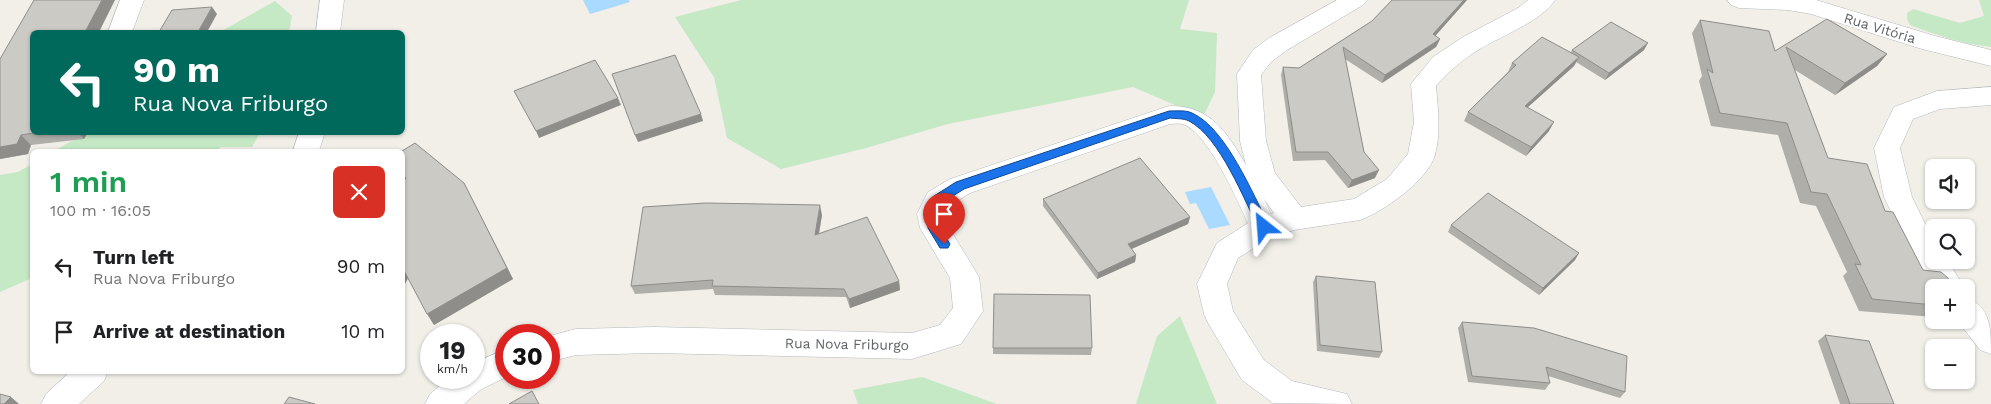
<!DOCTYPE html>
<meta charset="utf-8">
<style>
:root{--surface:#fff;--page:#f6f6f6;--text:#202124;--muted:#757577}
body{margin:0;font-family:"Work Sans",sans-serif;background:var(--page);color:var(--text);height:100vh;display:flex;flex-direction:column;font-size:19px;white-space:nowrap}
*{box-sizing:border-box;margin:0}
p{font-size:16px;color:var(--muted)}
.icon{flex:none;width:28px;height:28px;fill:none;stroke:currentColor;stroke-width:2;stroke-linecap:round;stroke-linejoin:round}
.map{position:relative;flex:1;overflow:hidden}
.details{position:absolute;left:30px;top:149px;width:375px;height:225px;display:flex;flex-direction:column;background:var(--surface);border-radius:8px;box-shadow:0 1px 4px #0004}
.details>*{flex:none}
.banner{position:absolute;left:30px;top:30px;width:375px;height:105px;border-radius:8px;box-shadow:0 1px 4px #0004;background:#00695c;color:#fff;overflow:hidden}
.fabs{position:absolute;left:1925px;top:159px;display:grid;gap:10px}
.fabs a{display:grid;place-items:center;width:50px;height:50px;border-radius:8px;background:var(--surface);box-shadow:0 1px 4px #0004;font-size:25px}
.speed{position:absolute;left:420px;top:324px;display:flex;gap:10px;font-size:25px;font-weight:700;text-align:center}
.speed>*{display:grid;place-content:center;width:65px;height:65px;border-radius:50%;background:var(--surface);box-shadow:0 1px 4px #0004;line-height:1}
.speed small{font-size:12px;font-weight:400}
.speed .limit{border:8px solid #d22;background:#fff;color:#111}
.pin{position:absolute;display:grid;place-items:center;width:42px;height:42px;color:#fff;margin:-51px -21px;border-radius:50% 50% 50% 0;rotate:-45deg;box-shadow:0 0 5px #0007}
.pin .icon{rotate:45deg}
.me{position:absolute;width:55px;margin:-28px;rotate:332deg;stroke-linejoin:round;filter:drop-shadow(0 0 4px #0008)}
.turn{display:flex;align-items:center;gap:18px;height:105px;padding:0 20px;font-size:22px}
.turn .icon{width:65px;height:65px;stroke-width:2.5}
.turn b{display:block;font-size:35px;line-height:42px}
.round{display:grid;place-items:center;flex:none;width:52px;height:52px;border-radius:8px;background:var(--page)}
.overview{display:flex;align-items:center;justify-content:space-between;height:85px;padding:0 20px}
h1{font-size:30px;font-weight:600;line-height:38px;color:#1e9e55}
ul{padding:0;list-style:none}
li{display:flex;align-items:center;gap:15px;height:65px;padding:0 20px}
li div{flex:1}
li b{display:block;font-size:19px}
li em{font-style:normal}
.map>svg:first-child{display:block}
</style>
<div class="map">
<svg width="1991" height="404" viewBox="0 0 1991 404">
<rect width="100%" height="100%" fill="#f1efe8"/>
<path fill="#c5e8c5" d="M741,0h448l-9,29 37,4 -2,59 -12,25 -70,-30 -185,37 -82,24 -85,21 -54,-31 -13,-61 -39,-60z
M1979,0h12v47c-29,-3 -54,-12 -81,-22l-3,-6v-6l6,-4 47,14 24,-7z
M275,1l17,15 -3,16h-69z
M86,133h174l-8,14h-31l-6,4h-161z
M32,164v114l-32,14v-117l18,-3z
M1180,316l37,88h-81l21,-68z
M922,377l75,27h-139l-5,-14z"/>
<path fill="#aadaff" d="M583,0h46l1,2 -40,12z
M1211,187l19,38 -21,4 -13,-26 -6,1 -5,-12z"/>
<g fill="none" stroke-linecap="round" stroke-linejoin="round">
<g stroke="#b5b8bc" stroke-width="1">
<path id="minor" d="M120,0h24l-12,32h-24z
M320,0h24l-4,32h-24z
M1337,0h30l-4,5 -76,45 -16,12 -10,13 5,66 9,32 26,34 53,-8 33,-20 21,-25 6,-32 -3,-38 22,-27 30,-20 55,-29 10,-8h27c-14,22 -53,35 -75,49 -17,10 -31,22 -44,37 2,24 5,46 -1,69 -7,25 -52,57 -75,65l-66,10 -21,6 -35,22 -11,26 6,27 31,49 28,21 55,13 5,10 -79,-1 -31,-23 -34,-57 -4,-9 -7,-30 20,-41 31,-20c-11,-23 -41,-93 -66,-99 -3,-1 -8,0 -12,0l-200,69 -21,13 -4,8 3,12 31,51 4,34 -22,33 -49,15 -258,-6 -78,2 -27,7v-26l27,-7 78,-2 258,6 28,-8 13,-17 -3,-30 -30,-50 -3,-14 11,-22 22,-13 219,-73c41,-1 58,26 77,59l-6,-24 -3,-67 16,-24 16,-12zM1264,199l10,14 -3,1z
M1727,0h89l119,36 56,14v16l-69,-17 -111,-35 -23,-4 -49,-2 -8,-3z
M1991,87v18l-51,4 -27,10 -13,29 12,49 22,45v18h13l18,28h-31l-23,-34 -27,-57 -10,-49 20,-41 43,-16z
M299,132h26l-6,19h-26z
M1966,297c25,10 25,32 25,57l-11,-4 -23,-30h9z
M506,349v28l-26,13 -16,14h-39l5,-10 19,-16h25v-15z
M71,371h37l-4,10 -25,23h-38l5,-10z"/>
</g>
<use href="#minor" fill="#fff" fill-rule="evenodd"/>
</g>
<path fill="#afaea9" d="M1392,0h75l-32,36 5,3 -4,8 -54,36 -37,-24 19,93 11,26 -27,10 -23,-28 -32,1 -12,-86 2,-8 16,1 73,-47z
M1827,19l60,35 -10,12 -42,29 -40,-25 33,88 57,53 49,77v29l-75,-6 -16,-35 4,-4 -31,-66 -16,-3 -22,-68 -67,-9 -12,-45 3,-5 -10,-43 8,-13 75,31z
M1572,50h72l-39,30 -29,-18 -2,4 -46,41 21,24 -23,25 -62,-35 4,-9 40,-40 4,-9 59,-11z
M0,59l32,73h56l-4,7 -53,6 -3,9 -28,5z
M402,151l62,32 49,96 -79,46 -26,-47 -4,-96 -2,-1z
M1043,199l147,18 -2,7 -57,25 5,6 -1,7 -38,17 -54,-73z
M822,215l-3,19 80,47 1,9 -50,18 -4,-11 -131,-2 -2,-6 -78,5 -4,-8z
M1451,225l128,28 -4,7 -36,35 -91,-63z
M1316,276l66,76 -3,6 -62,-7 -4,-69z
M1462,322l163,70 -5,6 -72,-22 2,7 -5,7 -77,-8 -10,-54z
M1825,335l69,69h-54l-22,-63z
M993,348h99l-1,7 -98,-1z"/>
<path fill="#8f8d8a" d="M102,0h13l-16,32h-14z
M1464,0h3l-38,43 4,-9z
M212,7l5,7 -10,18h-9z
M1440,39l-4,8 -54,36 3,-8z
M1648,43l-4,7 -39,30 4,-7z
M1887,54l-10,12 -42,29 10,-12z
M1579,57l-5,9 -54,48 5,-8z
M618,98l3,7 -82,33 -3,-7z
M701,114l2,7 -65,21 -3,-7z
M1554,122l-5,9 -23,25 5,-9z
M78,132h10l-4,7z
M21,135l10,10 -3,9 -28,5v-12z
M1379,170l-4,8 -27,10 4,-8z
M464,183l49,96 -79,46 -7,-11z
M820,205l2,10 -5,29 -2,-9z
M1190,217l-2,7 -61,27 1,-7z
M1579,253l-4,7 -36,35 4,-7z
M1136,255l-1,7 -38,17 1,-6z
M402,267l7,9 -7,14z
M899,281l1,9 -50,18 -1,-9z
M11,397l8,7h-15z"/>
<path fill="#cccac5" stroke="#8f8d8a" d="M34,0h68l-17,32h-53v100h9l-20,3 -4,9 -17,3v-88z
M1392,0h72l-31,34 7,5 -55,36 -42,-28 21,105 15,18 -27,10 -24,-28h-32l-13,-85 16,1 73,-47z
M212,7l-14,25h-39l13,-22z
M1827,19l60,35 -42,29 -59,-36 42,111 39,6 18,47 8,1 30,58 18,2 7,6 5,10h-19v17l-62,-6 -17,-35 6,1 -34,-71 -16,-2 -24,-69 -67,-10 -13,-44 6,4 -13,-53 69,11 6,20z
M1611,22l37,21 -39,30 -37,-23z
M1542,37l37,20 -54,49 29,16 -23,25 -63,-35 48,-47 -4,-2z
M675,55l26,59 -66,21 -23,-61z
M595,60l23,38 -82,33 -22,-40z
M415,143l49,40 43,85 -80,46 -25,-47v-83l4,-6 -4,-3v-24z
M1140,158l50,59 -62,27 8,11 -38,18 -55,-74z
M1488,193l91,60 -36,35 -92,-63z
M706,203l114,2 -5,30 52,-18 32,64 -50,18 -5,-10 -132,-3 1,-6 -82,6 12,-79z
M1316,276l59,6 7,70 -62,-7z
M994,294l96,1 2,53h-99z
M1462,322l72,6 93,28 -2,36 -79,-25 4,16 -78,-7z
M1825,335l44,6 25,63h-44z
M532,391l7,13h-30z
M0,394l11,3 -7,7h-4z
M289,397l26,7h-31z"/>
<path fill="#1a73e8" stroke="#114b97" d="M1169,111c7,0 17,-1 23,2 34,15 61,82 78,114l-1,4h-9c-16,-31 -40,-94 -71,-110 -6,-3 -13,-2 -19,-3l-206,71 -22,14 -6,11 4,13 10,17 -2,4h-8l-12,-20 -3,-14 9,-18 22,-14z"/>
<g text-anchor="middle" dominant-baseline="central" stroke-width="4.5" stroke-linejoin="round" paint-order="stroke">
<g font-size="14" fill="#5f6368" stroke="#fff">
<text transform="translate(1880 28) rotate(17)">Rua Vitória</text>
<text transform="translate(847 344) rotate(1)">Rua Nova Friburgo</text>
</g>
</g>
</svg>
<div class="fabs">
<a><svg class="icon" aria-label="sound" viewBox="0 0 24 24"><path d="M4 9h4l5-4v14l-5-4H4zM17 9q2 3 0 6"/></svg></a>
<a><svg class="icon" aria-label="search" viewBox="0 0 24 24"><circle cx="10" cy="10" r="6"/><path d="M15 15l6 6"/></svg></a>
<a>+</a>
<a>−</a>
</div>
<div class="speed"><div>19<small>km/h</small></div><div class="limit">30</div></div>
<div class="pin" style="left:944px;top:244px;background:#d93025"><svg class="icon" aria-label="arrive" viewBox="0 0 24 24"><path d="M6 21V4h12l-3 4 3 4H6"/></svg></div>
<svg class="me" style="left:1264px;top:227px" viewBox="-20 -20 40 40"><path d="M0-17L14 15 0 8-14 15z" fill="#1a73e8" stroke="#fff" stroke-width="4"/></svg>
<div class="banner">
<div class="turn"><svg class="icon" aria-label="left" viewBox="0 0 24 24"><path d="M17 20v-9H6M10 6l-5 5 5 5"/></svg><div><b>90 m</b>Rua Nova Friburgo</div></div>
</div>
<section class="details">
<div class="overview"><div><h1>1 min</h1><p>100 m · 16:05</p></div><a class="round" style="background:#d93025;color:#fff"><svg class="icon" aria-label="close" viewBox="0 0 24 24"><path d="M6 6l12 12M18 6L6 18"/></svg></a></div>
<ul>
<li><svg class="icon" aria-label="left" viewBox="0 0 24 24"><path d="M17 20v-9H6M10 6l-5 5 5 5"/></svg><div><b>Turn left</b><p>Rua Nova Friburgo</p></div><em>90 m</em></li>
<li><svg class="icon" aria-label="arrive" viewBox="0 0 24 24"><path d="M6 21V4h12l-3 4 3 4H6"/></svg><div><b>Arrive at destination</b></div><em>10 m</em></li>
</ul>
</section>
</div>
